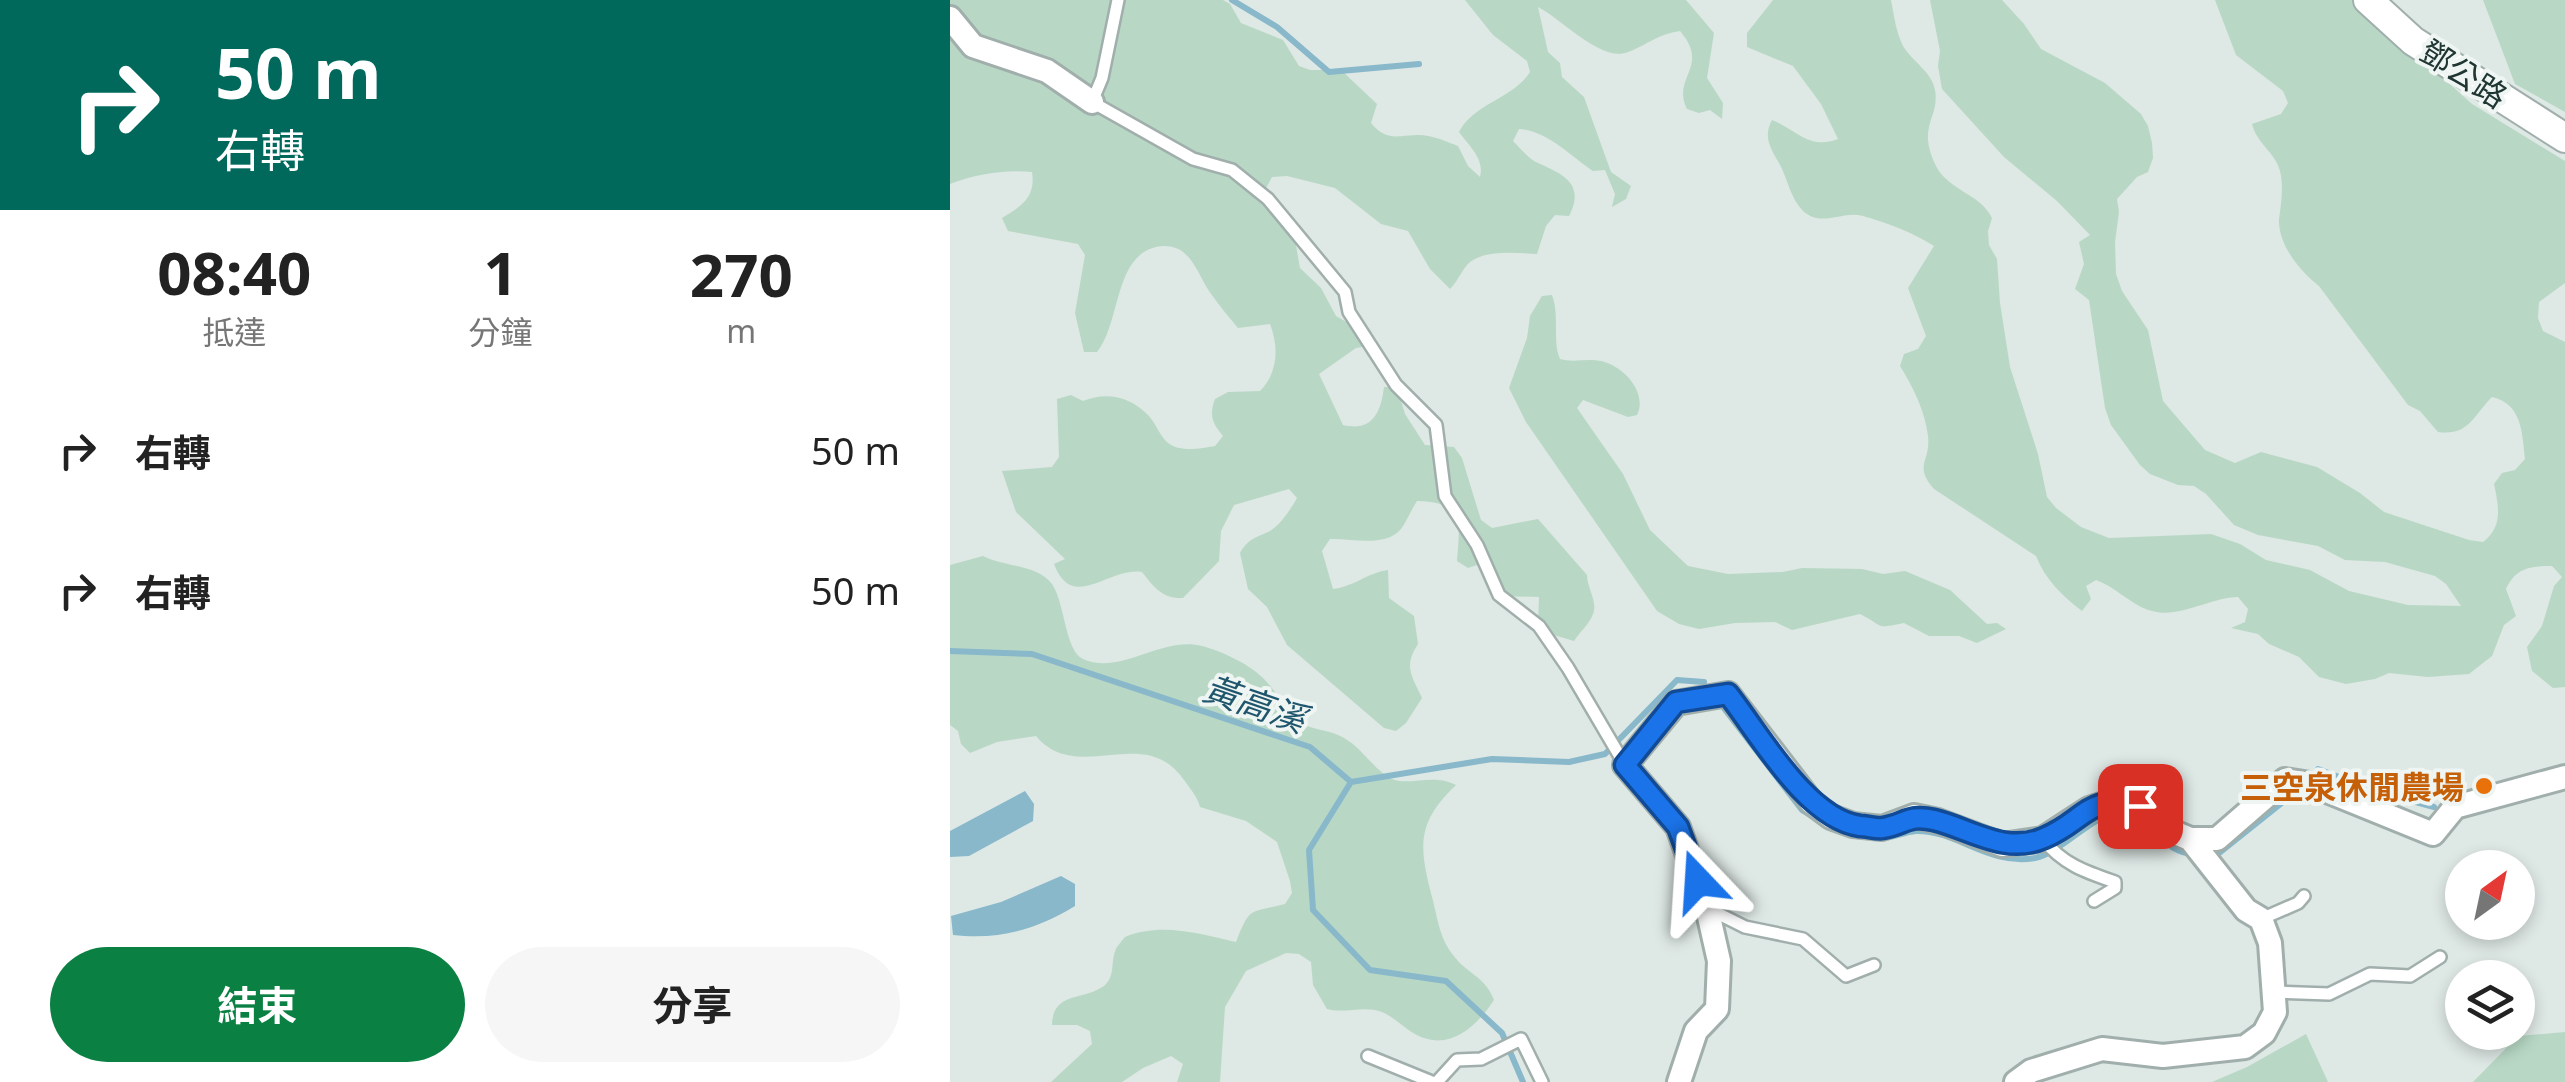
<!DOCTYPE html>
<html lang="zh-TW">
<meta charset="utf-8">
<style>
:root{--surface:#fff;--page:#f6f6f6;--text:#222;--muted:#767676;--accent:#0b8043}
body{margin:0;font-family:"Noto Sans","Noto Sans TC",sans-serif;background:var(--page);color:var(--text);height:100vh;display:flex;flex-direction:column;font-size:38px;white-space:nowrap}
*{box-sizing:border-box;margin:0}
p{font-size:32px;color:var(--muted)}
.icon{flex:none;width:55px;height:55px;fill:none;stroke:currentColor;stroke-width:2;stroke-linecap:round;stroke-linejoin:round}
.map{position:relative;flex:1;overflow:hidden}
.side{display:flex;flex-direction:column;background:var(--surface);width:950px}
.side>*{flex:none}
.hud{background:#00695c;color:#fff;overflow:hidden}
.needle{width:65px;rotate:33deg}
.tools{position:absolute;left:1495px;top:850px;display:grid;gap:20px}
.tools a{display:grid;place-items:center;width:90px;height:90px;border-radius:50%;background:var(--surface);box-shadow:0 5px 15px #0003;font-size:50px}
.pin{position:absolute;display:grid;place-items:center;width:85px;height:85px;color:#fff;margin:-42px;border-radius:20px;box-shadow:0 5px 15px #0006}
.me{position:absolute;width:110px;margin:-55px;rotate:340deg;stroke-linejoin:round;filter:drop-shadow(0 0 8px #0008)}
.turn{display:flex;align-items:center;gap:35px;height:210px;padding:0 50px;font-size:45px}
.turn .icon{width:130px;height:130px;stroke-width:2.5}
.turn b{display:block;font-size:70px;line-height:85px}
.eta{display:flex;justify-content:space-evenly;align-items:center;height:170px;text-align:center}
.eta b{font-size:60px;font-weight:700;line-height:70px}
.action{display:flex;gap:20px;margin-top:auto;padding:20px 50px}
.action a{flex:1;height:115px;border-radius:60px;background:var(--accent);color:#fff;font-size:40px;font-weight:700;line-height:115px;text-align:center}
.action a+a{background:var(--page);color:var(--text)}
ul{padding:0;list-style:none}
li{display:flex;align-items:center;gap:30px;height:140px;padding:0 50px}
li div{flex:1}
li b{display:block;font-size:38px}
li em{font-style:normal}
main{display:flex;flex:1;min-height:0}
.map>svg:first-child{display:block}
</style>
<main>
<section class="side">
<div class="hud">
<div class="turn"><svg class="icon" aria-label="right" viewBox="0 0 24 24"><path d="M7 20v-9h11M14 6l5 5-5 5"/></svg><div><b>50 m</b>右轉</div></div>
</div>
<div class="eta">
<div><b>08:40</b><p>抵達</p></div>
<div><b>1</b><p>分鐘</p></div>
<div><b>270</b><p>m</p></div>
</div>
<ul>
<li><svg class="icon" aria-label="right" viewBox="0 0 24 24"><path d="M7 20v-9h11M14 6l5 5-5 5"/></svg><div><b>右轉</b></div><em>50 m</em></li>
<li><svg class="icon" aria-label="right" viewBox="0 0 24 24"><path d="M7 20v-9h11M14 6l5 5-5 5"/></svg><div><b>右轉</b></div><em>50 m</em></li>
</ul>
<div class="action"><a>結束</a><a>分享</a></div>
</section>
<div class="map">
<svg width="1615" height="1082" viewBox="0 0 1615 1082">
<rect width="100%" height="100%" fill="#dee8e5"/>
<path fill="#b8d8c5" d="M0,0h273l7,4 11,19 42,17 16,26 11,4h31l36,34 -6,19c15,18 25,13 45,12 13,-1 30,6 42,11l10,20 12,11c5,-18 -11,-31 -21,-45 15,-29 54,-33 71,-60l-3,-11 -34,-26 -28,-35h221l28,33 -7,45 16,25 -1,16 -12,-9 -11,3 -12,-4c-16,-32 24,-42 -7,-78 -22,3 -33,14 -52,21 -26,11 -65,-32 -90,-45l10,45 12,11 2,14 22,20 27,75 20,14 -5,13 -14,8 3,-13 -10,-24 -12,1c-23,-15 -45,-40 -74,-42l-6,12c7,7 16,18 25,22 24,11 48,20 31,53l-14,-1 -9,11 -9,28c-20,-1 -50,-5 -67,8 -8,7 -12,19 -20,27l-20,-20 -22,-38 -27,-7 -46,-36 -48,-12 -15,1 -7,13 30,50 5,28 21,20 15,28 26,15 6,15 -12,2 -37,26 24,51c29,7 38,-12 41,-38h13l8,27 20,31 29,2 8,11 19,62 11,8 46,-9 49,56c0,13 11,27 6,39 -3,9 -14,19 -19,27l-27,-8 -9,-8 1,-28 -37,-1 -22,-32 -12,4 -11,-7c3,-38 8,-59 -40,-60 -6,9 -10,20 -16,28 -16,19 -50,9 -71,10l-8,12 11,38c20,-2 34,-16 55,-19l1,28 25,18 4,28c-15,23 -6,32 4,54l-16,25 -10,8 -12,-3 -97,-83 -20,-38 -19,-18 -8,-36c8,-14 15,-15 28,-21 11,-5 23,-23 29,-34l-8,-9 -55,16 -13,26 -2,30 -36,37c-21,1 -29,-11 -41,-26 -34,-5 -69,41 -88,-8l11,-5 -49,-47 -14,-41 50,-4 7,-10 -2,-58 14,-4 12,6c24,-10 48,-4 66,15 7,8 11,20 19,27 11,9 33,6 47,3l8,-10c-11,-13 -14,-21 -8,-37l13,-7 32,-1c18,-18 19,-44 10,-67l-32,4c-10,-12 -20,-24 -29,-37 -8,-12 -14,-30 -26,-39 -6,-5 -13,-6 -21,-6 -49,5 -40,75 -65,106h-13l-9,-39 10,-58 -7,-11 -70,-13 -6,-13c20,-12 34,-21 30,-46 -26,-3 -58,2 -82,12z
M823,0h118c3,15 5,32 12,46 9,15 29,26 32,44 5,29 -19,35 1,76 13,25 45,28 56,52l-4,13 1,14 8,14 3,44 10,64 28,87 9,43 9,11 25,19 28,11 102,-4 29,10 26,16 44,10 39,21 59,14 53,1 -15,-22 -11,-8 -50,-14 -40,-2 -27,-14 -60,-11 -24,-10 -28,-31 -12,-8 -16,-1 -28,-11 -10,-9 -29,-40 -6,-17 -16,-108 -14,-11 9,-25 -5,-22 11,-7 -33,-34 -53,-44 -62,-68 -4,-23 2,-15 -10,-51h72l22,24 17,25 64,34 36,31 7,12 4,17 1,15 -5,14 -11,5 -20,22 2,13 -4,30 1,32 6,17 26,39 15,71 42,49 30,13 26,-11 56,15 43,26 24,19 85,28 14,2c20,-15 16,-35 11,-58l8,-11 13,-3 10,-11c-3,-27 -3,-55 -33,-62 -19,19 -23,39 -54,35l-18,-21 -12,-6 -89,-119c-19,-15 -41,-41 -40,-67 2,-15 5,-32 1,-48 -5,-19 -23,-27 -28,-47l29,-10 7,-11 -5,-12 -47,-36 -21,-55h141l116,104 93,57v122l-26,19 -1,16 5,13 22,11v345l-12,1 -21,-17 -5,-24 15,-21 12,-40 8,-9 -10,-11c-23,0 -36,2 -46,23l10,27 -12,9 -12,31 -23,18 -41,3 -39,-4 -14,6 -29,5 -27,-7 -20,-20 -30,-13 -11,-10 -27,-6 14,-6 3,-13 -10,-12c-27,0 -59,22 -86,14 -20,-5 -36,-24 -56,-31l-10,6 5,13 -9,12c-20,-15 -37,-32 -46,-55l-102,-67c-21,-24 -3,-27 -6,-53 -3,-25 -15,-49 -28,-70l4,-12 14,-5 8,-13 -18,-48 26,-42c-22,-14 -46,-23 -71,-30 -20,-6 -41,12 -60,-5 -13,-13 -15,-32 -24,-48 -9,-16 -16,-26 -7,-43 25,10 37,30 66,19l-17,-35 -28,-38 -46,-19v-14z
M1533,0h82v112l-50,-28z
M602,295c8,22 0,46 8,64 14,4 27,-1 41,2 23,5 47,32 36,54l-9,2 -45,-17 -6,8 46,66 27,56 38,36 40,8 55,-2 19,-4 60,1 21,5 22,-3 45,19 37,34 10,-1 9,6 -29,14 -18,-7h-30l-25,-13c-31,6 -18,4 -44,-9l-68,16 -17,-8 -40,1 -36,6 -20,-5 -22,-13 -131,-189 -17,-34 18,-50 3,-22 12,-20z
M33,556c21,11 54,8 69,28 13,19 13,67 31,75 38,17 77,-23 119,-13 19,5 45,17 60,31 15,14 23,34 40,46 11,7 25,7 36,12 21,9 29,26 46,39 19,17 45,-3 72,11 -40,38 -37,62 -24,112 6,22 7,40 21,58 14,19 32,21 41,45 -17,26 -45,53 -79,34 -11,-6 -21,-17 -33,-22 -18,-7 -37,2 -55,-3l-14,-24 -2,-23 -12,-8 -13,-1 -40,18 -21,36 -5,75h-43l6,-18 -12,-8 -28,12 -21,14h-71l41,-38 -2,-13 -13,-6h-25c1,-34 31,-24 52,-39 12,-10 6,-24 12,-37 0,-1 8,-11 9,-12 37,-15 74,-3 111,5 14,-35 12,-29 49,-38l7,-11 -2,-12 -13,-39 -31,-21 -46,-14c-3,-11 -9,-17 -16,-27 -40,-58 -106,6 -148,-44l-39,6 -27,11 -9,-9 -3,-13 -8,-6v-160z
M1615,1032v50h-92l45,-46z
M1356,1034l22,48h-116l35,-15z"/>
<path fill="#88b8ca" d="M75,791l9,13 -1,17 -64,35 -19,1v-26z
M111,876l14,8v22c-40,24 -75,34 -122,29l-2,-19 50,-14z"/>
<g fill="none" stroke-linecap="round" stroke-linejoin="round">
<path stroke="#88b8ca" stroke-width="6" d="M282,0l45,27 52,45 90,-8
M0,651l82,3 278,93 41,35
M773,707l79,103 13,8
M1368,769l58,22 58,16
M401,782l-42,68 4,60 57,60 76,11 56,52 21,49
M401,782l141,-23 77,3 36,-8 72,-74 27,2
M929,838c12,1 24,-6 37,-7 41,-1 72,35 119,27 27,-6 55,-41 80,-44 32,-4 46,40 79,40
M1262,854h6l76,-61"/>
<g stroke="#a1afac" stroke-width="16">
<path id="service" d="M168,0l-16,78 -10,24 101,57 39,11 36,29 77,93 4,20 47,73 40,40 9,71 32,49 22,50 40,31 29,42 57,97
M1093,839c19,25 43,33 72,43v6l-21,13
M757,908l38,19 58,12 43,37 28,-11
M1311,919l37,-16 6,-7
M1324,992l55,2 41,-20 40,2 30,-19
M418,1056l64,26
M487,1082l20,-22 24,-1 40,-20 21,43"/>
</g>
<g stroke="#a1afac" stroke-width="28">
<path id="minor" d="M0,18l23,28 74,25 45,31
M729,1082l17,-51 21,-22 2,-48 -12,-53 -29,-81 -53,-62 51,-62 52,-9 83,108 20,15 22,8 29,3 32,-12 24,5 64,24 41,-6 46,-30 27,-9 24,6 24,22 26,11h27l68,-59 25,4 123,50 22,-27 110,-30
M1066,1082l15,-11 71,-22 61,7 82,-9 19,-14 11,-21 -5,-69 -9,-24 -15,-9 -56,-71"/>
</g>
<g stroke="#a1afac" stroke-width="32">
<path id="tertiary" d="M1418,0l45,41 152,97"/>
</g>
<use href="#service" stroke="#fff" stroke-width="11"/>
<use href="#minor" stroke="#fff" stroke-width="22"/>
<use href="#tertiary" stroke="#fff" stroke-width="28"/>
</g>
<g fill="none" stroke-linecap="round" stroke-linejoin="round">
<g stroke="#114b97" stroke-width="25">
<path id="route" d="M748,881l-20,-54 -53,-62 51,-63 52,-8c32,41 79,125 132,132 7,0 16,3 23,2 22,-4 26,-14 51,-8 37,9 71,35 110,18 41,-17 45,-46 96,-32"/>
</g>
<use href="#route" stroke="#1a73e8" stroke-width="18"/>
</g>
<circle fill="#e8710a" stroke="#eef5f2" stroke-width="4" cx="1534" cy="786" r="10"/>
<g text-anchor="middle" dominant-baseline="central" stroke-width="8" stroke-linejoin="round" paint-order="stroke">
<g font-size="32" fill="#203633" stroke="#eef5f2">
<text transform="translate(1514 73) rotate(33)">鄧公路</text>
</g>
<g font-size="32" font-weight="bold" fill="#c56008" stroke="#eef5f2" text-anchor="end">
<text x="1514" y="786">三空泉休閒農場</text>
</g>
<g font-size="35" font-style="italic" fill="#20566d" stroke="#eef5f2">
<text transform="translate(305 703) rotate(19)">黃高溪</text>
</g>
</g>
</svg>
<div class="tools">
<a><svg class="needle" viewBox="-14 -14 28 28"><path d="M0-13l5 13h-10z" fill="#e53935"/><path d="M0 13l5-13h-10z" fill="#767676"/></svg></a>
<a><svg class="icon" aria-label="layers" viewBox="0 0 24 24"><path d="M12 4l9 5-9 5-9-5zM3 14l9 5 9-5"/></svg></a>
</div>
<div class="pin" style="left:1190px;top:806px;background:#d93025"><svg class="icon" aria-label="arrive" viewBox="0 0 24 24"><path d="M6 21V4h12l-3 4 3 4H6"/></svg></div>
<svg class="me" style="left:748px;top:881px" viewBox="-20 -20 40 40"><path d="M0-17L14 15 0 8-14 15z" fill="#1a73e8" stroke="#fff" stroke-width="4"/></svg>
</div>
</main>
